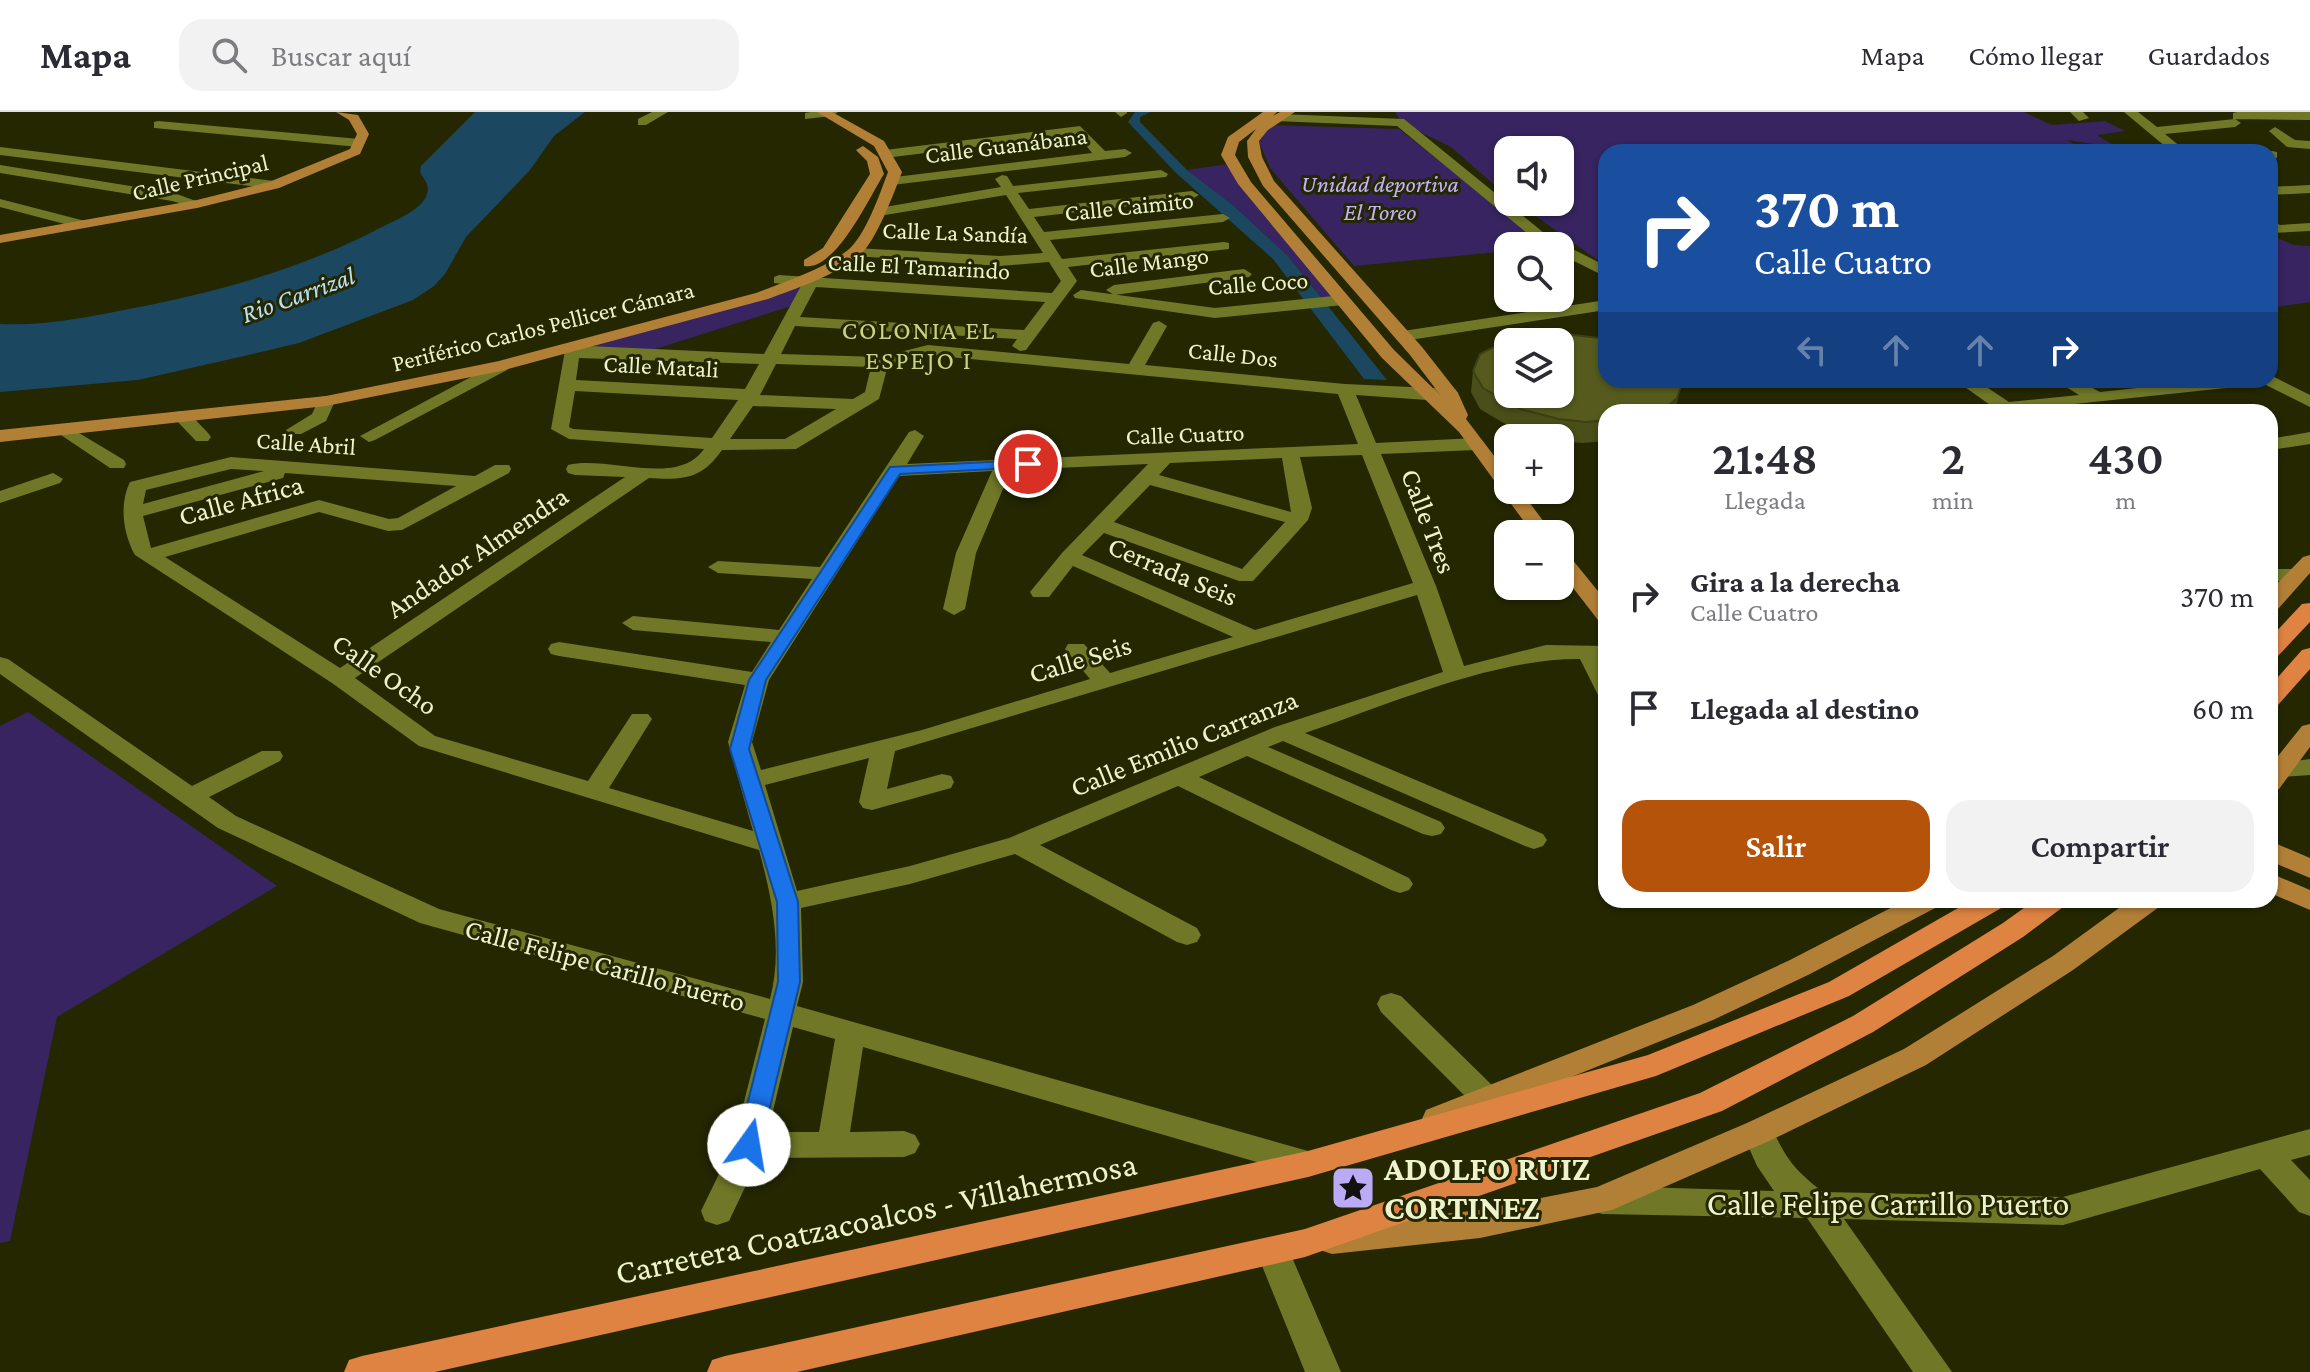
<!DOCTYPE html>
<html lang="es">
<meta charset="utf-8">
<style>
:root{--surface:#fff;--page:#f2f2f3;--text:#2b2b33;--muted:#7c7c81;--line:#e1e1e2;--accent:#b45309}
body{margin:0;font-family:"Crimson Pro",serif;background:var(--page);color:var(--text);height:100vh;display:flex;flex-direction:column;font-size:30px;white-space:nowrap}
*{box-sizing:border-box;margin:0}
p{font-size:26px;color:var(--muted)}
.icon{flex:none;width:44px;height:44px;fill:none;stroke:currentColor;stroke-width:2;stroke-linecap:round;stroke-linejoin:round}
.map{position:relative;flex:1;overflow:hidden}
.details{position:absolute;left:1598px;top:292px;width:680px;height:504px;display:flex;flex-direction:column;background:var(--surface);border-radius:24px;box-shadow:0 2px 6px #0004}
.details>*{flex:none}
.top-card{position:absolute;left:1598px;top:32px;width:680px;height:244px;border-radius:24px;box-shadow:0 2px 6px #0004;background:#1a4fa0;color:#fff;overflow:hidden}
.controls{position:absolute;left:1494px;top:24px;display:grid;gap:16px}
.controls a{display:grid;place-items:center;width:80px;height:80px;border-radius:16px;background:var(--surface);box-shadow:0 2px 6px #0004;font-size:40px}
.pin{position:absolute;display:grid;place-items:center;width:68px;height:68px;color:#fff;margin:-34px;border:4px solid #fff;border-radius:50%;box-shadow:0 2px 8px #0007}
.me{position:absolute;width:88px;margin:-44px;rotate:13deg;stroke-linejoin:round;filter:drop-shadow(0 0 6px #0008)}
.turn{display:flex;align-items:center;gap:28px;height:168px;padding:0 24px;font-size:36px}
.turn .icon{width:104px;height:104px;stroke-width:2.5}
.turn b{display:block;font-size:56px;line-height:68px}
.lanes{display:flex;align-items:center;height:76px;padding:0 24px;background:#0003;justify-content:center;gap:40px;direction:ltr}
.lanes .off{opacity:.35}
.eta{display:flex;justify-content:space-evenly;align-items:center;height:136px;text-align:center}
.eta b{font-size:48px;font-weight:600;line-height:56px}
.button{display:flex;gap:16px;margin-top:auto;padding:16px 24px}
.button a{flex:1;height:92px;border-radius:24px;background:var(--accent);color:#fff;font-size:32px;font-weight:600;line-height:92px;text-align:center}
.button a+a{background:var(--page);color:var(--text)}
ul{padding:0;list-style:none}
li{display:flex;align-items:center;gap:24px;height:112px;padding:0 24px}
li div{flex:1}
li b{display:block;font-size:30px}
li em{font-style:normal}
header{display:flex;align-items:center;gap:48px;box-sizing:border-box;height:112px;padding:0 40px;background:var(--surface);border-bottom:2px solid var(--line)}
header strong{font-size:38px}
nav{display:flex;gap:44px;margin-inline-start:auto;font-size:28px}
.search{width:560px;height:72px;background:var(--page);display:flex;align-items:center;gap:20px;box-sizing:border-box;padding:0 28px;border-radius:24px;color:var(--muted);font-size:30px}
.map>svg:first-child{display:block}
</style>
<header>
<strong>Mapa</strong>
<div class="search"><svg class="icon" aria-label="search" viewBox="0 0 24 24"><circle cx="10" cy="10" r="6"/><path d="M15 15l6 6"/></svg>Buscar aquí</div>
<nav><a>Mapa</a><a>Cómo llegar</a><a>Guardados</a></nav>
</header>
<div class="map">
<svg width="2310" height="1260" viewBox="0 0 2310 1260">
<rect width="100%" height="100%" fill="#242700"/>
<path fill="#372460" d="M1395,0h629l28,13 53,-4 20,10 -28,4 21,13 -51,-8 20,12h-481v114l-90,-64h44v-52h-52v47l-57,-50 -48,-23z
M1271,13l128,4 149,117h-40v5l-154,15 -84,-98 -11,-26z
M1228,52l115,136 -18,2 -37,-46 -54,-50 -47,-36z
M2270,123l24,10 16,1v56l-40,6z
M810,171l-12,21 -165,52 -61,-7z
M28,600l249,174 -220,131 -47,224 -10,2v-517z"/>
<path fill="#1b4860" d="M475,0h110l-31,24 -24,34 -64,67 -21,37 -11,12 -21,14 -114,43 -38,9 -123,28 -138,12v-68c45,2 89,-7 134,-16 87,-17 170,-40 250,-82 12,-6 39,-17 43,-32 3,-10 -3,-14 -7,-22l1,-6z
M1135,0h15l-10,5v5l47,48 47,36 54,50 99,124 -23,-1 -91,-120 -98,-87 -47,-50z"/>
<g fill="none" stroke-linecap="round" stroke-linejoin="round">
<path fill="#707827" fill-rule="evenodd" d="M652,0h16l-22,13h-8v-6z
M811,0h27l-6,4 -27,3v-6z
M1115,0h12v1l-6,4z
M2070,0h13l6,6 -10,3z
M2124,0h14l19,15 78,-8 6,4 -6,4 -70,7 22,18h-15z
M2237,0h73v8l-77,-1v-6z
M1279,2l125,5 145,118 57,29v11l-46,-23v-8l-21,-3 -142,-117 -122,-5v-6z
M158,9l201,18 6,4 -6,4 -205,-19v-6z
M1080,14l25,25 20,-2 7,4 -7,4 -233,28 -5,-1v-6l205,-25 -15,-19 -192,24 -7,-4 7,-4z
M2275,15l20,13 15,1v8l-23,-2 -18,-16z
M0,35l274,34 7,4 -7,4 -274,-34z
M2272,39l5,1v6l-7,1v-7h-4z
M0,53l174,28 30,11 -7,4 -25,-7 -172,-28z
M1161,58l7,4 -2,3 -148,16 11,16 163,-18 7,4 -7,4 -158,18 10,15 179,-18 7,4 -7,4 -173,18 12,19 162,-17 5,1v6l-161,18 9,14 -51,69 -6,1 -8,-5 5,-7 -222,-13 -14,28 99,3 48,-12 201,19 24,-41 6,-2 8,5 -22,39 200,19 110,5 3,4 -3,4 -28,3 -71,-5 20,48 100,-5 9,6 -9,6 -95,4 55,132 28,80 82,-21 60,1v14h-4l4,7v30l-8,-2 -18,-36c-86,-1 -193,46 -275,74l238,101 4,6 -4,6 -9,3 -9,-3 -242,-105 -15,6 173,75 4,6 -4,6 -9,2 -9,-2 -176,-78 -48,21 210,101 4,6 -4,6 -9,3 -9,-3 -213,-104 -138,59 157,83 4,7 -4,7 -10,3 -10,-3 -162,-88 -105,30 -109,24 2,74 -6,24 511,145 11,4 5,9 -5,9 -11,4 -445,-130 -13,85 54,-1 11,4 5,9 -5,9 -11,4 -145,1 -30,63 -12,4 -12,-4 -4,-10 32,-66 32,-126 -345,-96 -202,-95 -218,-154v-17l8,2 184,127 70,-35h18l3,5 -3,5 -71,36 27,19 203,93 331,90c13,-49 2,-101 -11,-149l-340,-104 -87,-63 -197,-128c-12,-21 -16,-51 -5,-73l101,-25 244,19 20,-11h14l2,4 -2,4 -107,57 -14,1 -69,-19 -154,45 175,111 285,-191 -50,-2 -7,-2 -2,-4 2,-4c40,-10 109,23 136,-16l-135,-10 -18,-10 15,-84 198,9 37,-68 -27,-3v-6l5,-2 273,18 9,-12 -12,-19 -49,4 -145,-10 -7,-4 7,-4 145,8 43,-3 -37,-58 -127,21 -7,-4 7,-4 122,-21 -6,-8 7,-4 5,1 6,10zM816,175l229,15 -21,28 -224,-13zM928,243l410,39 20,50 -451,20 17,-28 -9,-6 -6,2 -89,135 -102,-6 -10,6 10,6 94,6 -33,51 -146,-14 -11,7 11,7 138,12 -19,30 -193,-30 -8,2 -3,5 3,5 8,2 186,29 -17,57 25,89 -144,-43 43,-69 -4,-5h-16l-44,67 -153,-45 -80,-58 294,-200c34,2 52,2 73,-28l74,-1 83,-50 9,-34zM579,246l180,6 -14,25 -169,-9zM776,252l95,3 -6,25 -12,7 -93,-4zM575,279l163,9 -26,38 -139,-9 -4,-2zM753,294l83,3 -51,30h-55zM1362,343l51,128 -158,47 -173,-75 22,-22 135,48h14l55,-61 4,-12 -12,-51zM1282,346l9,54 -132,-37 11,-12zM1148,352l-86,89 -32,39 3,5h16l24,-31 160,71 -123,36 -26,-29h-16l-3,5 25,30 -168,51 -161,40 -9,-28 17,-62 130,-204 93,-5 -36,82 -13,56 11,6 11,-6 11,-56 35,-83zM231,357l33,2 -121,33 3,-14zM285,361l171,13 -58,32 -9,1 -70,-19 -168,48 -8,-32 140,-38zM1150,373l135,37 -43,47 -128,-47zM1417,483l26,77 -168,55 -266,111 -99,28 -113,25 -32,-106 104,-27 -10,44 4,6 9,2 79,-22 3,-6 -3,-6 -9,-2 -55,15 8,-38zM793,915l42,12 -16,93h-51z
M2310,73v8l-40,2v-8z
M0,87l85,22 2,3 -7,4 -80,-21z
M2270,108l10,5 30,-2v8l-38,2z
M1244,157l8,5 -3,3 -135,18 -8,-5 8,-5z
M1081,178l134,18 128,-13 8,5 -8,5 -128,13 -140,-20 -2,-3z
M1606,188v10l-203,31 -8,-5 8,-5z
M501,249l9,5 -3,4 -132,70 -6,2 -9,-6z
M2270,263l40,20v12l-46,-23 -264,28 -45,-32h21l33,22 70,-7 -24,-15h22l23,12 112,-12h58z
M326,284l9,5 -9,20 -25,13h-12l-3,-4 26,-16 8,-17z
M182,299l6,1 20,21 3,4 -3,4h-12l-20,-21 -3,-4 3,-4z
M64,312l60,36 2,4 -2,4h-14l-52,-35 -3,-4z
M2310,320v12l-33,5 -7,-3v-7z
M53,361l10,6 -3,4 -60,20v-12z
M2270,457h27l10,6 -10,6h-27z
M2310,647v16l-29,2 -11,-6 2,-7z
M1391,881l10,3 96,94 4,8 -4,8 -11,4 -11,-4 -94,-94 -4,-8 4,-8z
M1758,1007l11,4c18,36 22,44 54,69l240,5 247,-68v26l-19,5 19,20v36l-11,-4 -39,-43 -197,56 -219,-6 108,153h-39l-106,-154 -205,-4 -11,-4 -5,-10 5,-10 11,-4 172,5 -17,-25 -15,-34 5,-9z
M1273,1125l12,4 56,131h-36l-49,-121 5,-10z"/>
<path fill="#b27f37" fill-rule="evenodd" d="M336,0l22,3 11,19 -9,20 -81,34 -82,20 -197,35v-8l197,-35 72,-18 81,-33 7,-15 -8,-14z
M817,0h15l52,29 18,31c-8,21 -26,70 -43,84 -25,20 -62,32 -91,43l-267,72 -175,35 -326,36v-12l326,-34 173,-35 257,-68c28,-11 68,-24 92,-43 18,-15 32,-57 40,-78l-14,-26z
M1263,0h14l-4,4 7,-4h15l-27,18 -9,11 3,16 12,24 148,166 36,46 10,22 -2,4 42,55v16h12l33,44h-20l-74,-102 -77,-74 -144,-174 -17,-29 7,-18zM1256,17l-9,12 1,16 15,29 147,169 31,41 -47,-46 -143,-168 -16,-27 4,-13z
M863,34l15,11 6,17c-15,24 -49,98 -80,92v-6l19,-12 47,-74 -3,-13 -11,-11z
M1560,439l7,2 39,48v20l-8,-1 -38,-49z
M2310,443v18l-32,36 -8,1v-19l33,-34z
M2310,612v23l-31,42 -9,2v-25l32,-40z
M2270,729l40,17v20l-40,-17z
M2270,761l40,17v20l-40,-17z
M1906,788h34l-3,7 -127,67 -97,46 -276,111 -11,-3 -4,-9 4,-9 267,-105 97,-45z
M2130,788h32l-3,7 -86,63 -147,95 -157,76 -157,69 -132,28 -148,16 -12,-4 -5,-10 5,-10 12,-4 148,-16 117,-23 150,-64 157,-74 149,-93z"/>
<path fill="#de8341" fill-rule="evenodd" d="M2310,491v19l-32,34 -8,2v-20l32,-34z
M2310,536v21l-32,36 -8,2v-21l32,-36z
M1972,788h34l-3,7 -154,89 -193,80 -348,101 -873,195h-91l5,-12 13,-4 946,-205 340,-96 181,-73z
M2035,788h31l-3,7 -40,30 -150,95 -151,79 -417,146 -508,115h-90l5,-12 13,-4 580,-127 395,-136 153,-77 150,-93z"/>
</g>
<path fill="#4a4e19" d="M1473,259l204,35 -2,6h-69v29l-24,2 -22,-2v-3h-14l-29,-7 -37,-22 -9,-17z"/>
<path fill="#3c4014" d="M1681,274l-6,26h-21z"/>
<path fill="#565b1d" stroke="#3c4014" stroke-width="2" fill-rule="evenodd" d="M1558,221l48,6v41h73l2,6 -4,12 -9,8 -14,6h-48v8l-20,2 -27,-3 -39,-10 -37,-21 -10,-17 7,-17 29,-15zM1508,230h52v52h-52z"/>
<path fill="#1a73e8" stroke="#114b97" stroke-width="2" d="M1028,348l7,4 -2,3 -133,7 -134,206 -17,69 49,153 2,80 -39,163 -4,7 -8,2 -9,-2 -3,-7 41,-163 -1,-80 -47,-153 19,-69 141,-213z"/>
<defs>
<g id="sight-square" transform="scale(2.3)"><rect x="-9" y="-9" width="18" height="18" rx="4" fill="#bbaaf6" stroke="#242700"/><path d="M0-6L1.8-2.2L6-1.7L2.9 1.2L3.7 5.4L0 3.3L-3.7 5.4L-2.9 1.2L-6-1.7L-1.8-2.2Z" fill="#111"/></g>
</defs>
<g fill-rule="evenodd">
<use href="#sight-square" x="1353" y="1076"/>
</g>
<g text-anchor="middle" dominant-baseline="central" stroke-width="6" stroke-linejoin="round" paint-order="stroke">
<g font-size="24" fill="#edf3cc" stroke="#242700">
<text transform="translate(1006 33) rotate(-7)">Calle Guanábana</text>
<text transform="translate(200 65) rotate(-13)">Calle Principal</text>
<text transform="translate(1129 94) rotate(-6)">Calle Caimito</text>
<text transform="translate(955 120) rotate(2)">Calle La Sandía</text>
<text transform="translate(1149 150) rotate(-7)">Calle Mango</text>
<text transform="translate(919 154) rotate(3)">Calle El Tamarindo</text>
<text transform="translate(1258 171) rotate(-4)">Calle Coco</text>
<text transform="translate(543 214) rotate(-14)">Periférico Carlos Pellicer Cámara</text>
<text transform="translate(1233 242) rotate(6)">Calle Dos</text>
<text transform="translate(661 254) rotate(3)">Calle Matali</text>
<text transform="translate(1185 322) rotate(-2)">Calle Cuatro</text>
<text transform="translate(306 331) rotate(4)">Calle Abril</text>
</g>
<g font-size="24" font-style="italic" fill="#c4b2ff" stroke="#242700">
<text x="1380" y="71">Unidad deportiva<tspan x="1380" dy="28">El Toreo</tspan></text>
</g>
<g font-size="26" font-style="italic" fill="#b8e1f9" stroke="#242700">
<text transform="translate(298 183) rotate(-20)">Rio Carrizal</text>
</g>
<g font-size="26" letter-spacing="2" fill="#c9d383" stroke="#242700">
<text x="919" y="218">COLONIA EL<tspan x="919" dy="30">ESPEJO I</tspan></text>
</g>
<g font-size="28" fill="#edf3cc" stroke="#242700">
<text transform="translate(241 388) rotate(-15)">Calle Africa</text>
<text transform="translate(1429 409) rotate(69)">Calle Tres</text>
<text transform="translate(477 440) rotate(-34)">Andador Almendra</text>
<text transform="translate(1173 459) rotate(23)">Cerrada Seis</text>
<text transform="translate(1080 547) rotate(-17)">Calle Seis</text>
<text transform="translate(385 562) rotate(35)">Calle Ocho</text>
<text transform="translate(1184 631) rotate(-22)">Calle Emilio Carranza</text>
<text transform="translate(605 853) rotate(15)">Calle Felipe Carillo Puerto</text>
</g>
<g font-size="34" font-weight="bold" fill="#edf3cc" stroke="#242700" text-anchor="start">
<text x="1384" y="1056">ADOLFO RUIZ<tspan x="1384" dy="39">CORTINEZ</tspan></text>
</g>
<g font-size="34" fill="#edf3cc" stroke="#242700">
<text x="1888" y="1091">Calle Felipe Carrillo Puerto</text>
<text transform="translate(876 1106) rotate(-12)">Carretera Coatzacoalcos - Villahermosa</text>
</g>
</g>
</svg>
<div class="controls">
<a><svg class="icon" aria-label="sound" viewBox="0 0 24 24"><path d="M4 9h4l5-4v14l-5-4H4zM17 9q2 3 0 6"/></svg></a>
<a><svg class="icon" aria-label="search" viewBox="0 0 24 24"><circle cx="10" cy="10" r="6"/><path d="M15 15l6 6"/></svg></a>
<a><svg class="icon" aria-label="layers" viewBox="0 0 24 24"><path d="M12 4l9 5-9 5-9-5zM3 14l9 5 9-5"/></svg></a>
<a>+</a>
<a>−</a>
</div>
<div class="pin" style="left:1028px;top:352px;background:#d93025"><svg class="icon" aria-label="arrive" viewBox="0 0 24 24"><path d="M6 21V4h12l-3 4 3 4H6"/></svg></div>
<svg class="me" style="left:749px;top:1033px" viewBox="-20 -20 40 40"><circle r="19" fill="#fff"/><path d="M0-13L10 11 0 6-10 11z" fill="#1a73e8"/></svg>
<div class="top-card">
<div class="turn"><svg class="icon" aria-label="right" viewBox="0 0 24 24"><path d="M7 20v-9h11M14 6l5 5-5 5"/></svg><div><b>370 m</b>Calle Cuatro</div></div>
<div class="lanes"><svg class="icon off" aria-label="left" viewBox="0 0 24 24"><path d="M17 20v-9H6M10 6l-5 5 5 5"/></svg><svg class="icon off" aria-label="ahead" viewBox="0 0 24 24"><path d="M12 20V5M6 11l6-6 6 6"/></svg><svg class="icon off" aria-label="ahead" viewBox="0 0 24 24"><path d="M12 20V5M6 11l6-6 6 6"/></svg><svg class="icon" aria-label="right" viewBox="0 0 24 24"><path d="M7 20v-9h11M14 6l5 5-5 5"/></svg></div>
</div>
<section class="details">
<div class="eta">
<div><b>21:48</b><p>Llegada</p></div>
<div><b>2</b><p>min</p></div>
<div><b>430</b><p>m</p></div>
</div>
<ul>
<li><svg class="icon" aria-label="right" viewBox="0 0 24 24"><path d="M7 20v-9h11M14 6l5 5-5 5"/></svg><div><b>Gira a la derecha</b><p>Calle Cuatro</p></div><em>370 m</em></li>
<li><svg class="icon" aria-label="arrive" viewBox="0 0 24 24"><path d="M6 21V4h12l-3 4 3 4H6"/></svg><div><b>Llegada al destino</b></div><em>60 m</em></li>
</ul>
<div class="button"><a>Salir</a><a>Compartir</a></div>
</section>
</div>
